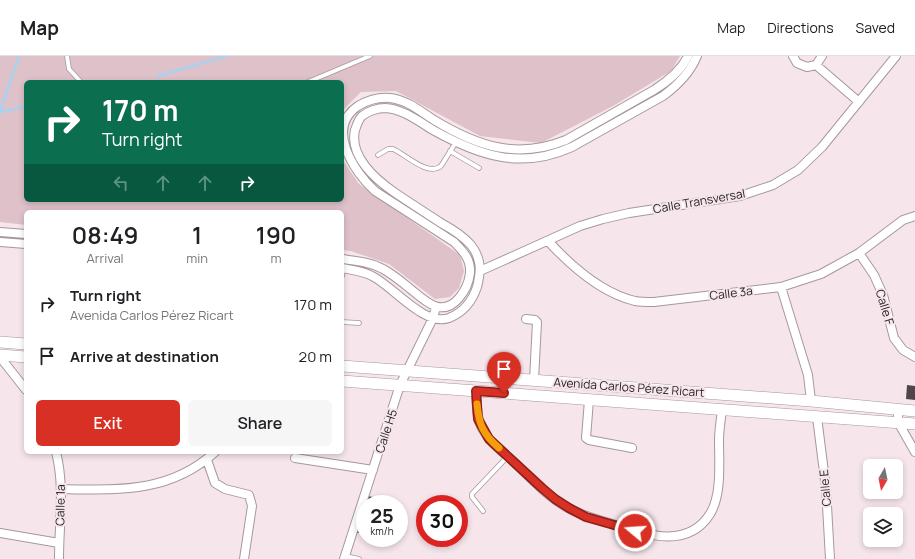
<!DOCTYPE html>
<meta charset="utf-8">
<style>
:root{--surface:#fff;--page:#f6f6f6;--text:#202124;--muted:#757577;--line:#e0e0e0;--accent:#d93025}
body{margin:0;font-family:Manrope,sans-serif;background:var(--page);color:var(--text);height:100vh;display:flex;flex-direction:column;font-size:15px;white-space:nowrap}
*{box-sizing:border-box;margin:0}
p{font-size:13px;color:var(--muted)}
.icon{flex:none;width:22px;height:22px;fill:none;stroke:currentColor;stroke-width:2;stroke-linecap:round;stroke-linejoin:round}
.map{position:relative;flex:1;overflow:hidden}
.details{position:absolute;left:24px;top:154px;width:320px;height:244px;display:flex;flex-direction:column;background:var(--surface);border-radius:6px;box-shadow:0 2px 6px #0003}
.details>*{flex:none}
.banner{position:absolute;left:24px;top:24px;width:320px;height:122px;border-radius:6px;box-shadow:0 2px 6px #0003;background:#0b6e4f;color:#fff;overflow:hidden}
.needle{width:26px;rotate:189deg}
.tools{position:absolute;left:863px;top:403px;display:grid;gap:8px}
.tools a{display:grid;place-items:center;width:40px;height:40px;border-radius:6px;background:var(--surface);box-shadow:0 2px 6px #0003;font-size:20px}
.speed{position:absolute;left:356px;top:439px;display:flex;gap:8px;font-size:20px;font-weight:700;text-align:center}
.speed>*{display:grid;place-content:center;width:52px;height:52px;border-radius:50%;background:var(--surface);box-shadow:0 2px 6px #0003;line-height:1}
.speed small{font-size:10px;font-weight:400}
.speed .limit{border:6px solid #d22;background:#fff;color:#111}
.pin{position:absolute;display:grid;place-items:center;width:34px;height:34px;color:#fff;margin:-41px -17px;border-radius:50% 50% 50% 0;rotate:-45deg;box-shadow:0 0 4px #0007}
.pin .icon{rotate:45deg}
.me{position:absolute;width:44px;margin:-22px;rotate:288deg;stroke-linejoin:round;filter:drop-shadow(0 0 3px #0008)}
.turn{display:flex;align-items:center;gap:14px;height:84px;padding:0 12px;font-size:18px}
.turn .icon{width:52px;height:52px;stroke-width:2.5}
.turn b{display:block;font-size:28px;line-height:34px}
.lanes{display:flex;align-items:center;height:38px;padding:0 12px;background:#0003;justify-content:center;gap:20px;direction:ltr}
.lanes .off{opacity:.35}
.eta{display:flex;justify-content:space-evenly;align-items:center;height:68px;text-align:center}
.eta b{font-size:24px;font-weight:600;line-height:28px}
.cta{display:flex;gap:8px;margin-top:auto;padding:8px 12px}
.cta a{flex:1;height:46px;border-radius:6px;background:var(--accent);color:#fff;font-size:16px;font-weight:600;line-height:46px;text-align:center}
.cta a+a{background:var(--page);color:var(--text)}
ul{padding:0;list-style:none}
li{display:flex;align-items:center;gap:12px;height:52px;padding:0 12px}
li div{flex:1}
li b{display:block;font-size:15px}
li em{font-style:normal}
header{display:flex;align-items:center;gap:24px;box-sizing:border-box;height:56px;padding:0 20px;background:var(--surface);border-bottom:1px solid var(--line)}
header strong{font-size:19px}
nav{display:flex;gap:22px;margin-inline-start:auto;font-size:14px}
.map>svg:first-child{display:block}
</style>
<header>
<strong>Map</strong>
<nav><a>Map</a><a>Directions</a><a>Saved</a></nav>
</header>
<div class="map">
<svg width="915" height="503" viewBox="0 0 915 503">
<rect width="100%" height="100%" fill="#f6e6eb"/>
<path fill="#dfc1ca" d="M0,0h680l-9,15 -58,35 -72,37 -61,-7 -84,-45 -35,1 -19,19v-29h-316v118h316v-41l17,25 101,71 4,16 -5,17 -9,9 -15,2 -46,-35 -38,-13 -9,-1v-38h-316v13l-26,-3z"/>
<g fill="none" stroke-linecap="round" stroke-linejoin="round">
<path stroke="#a8d2ed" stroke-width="2.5" d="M157,20l70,-20
M0,56l19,-56
M1,56l25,-6"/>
</g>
<path fill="#524549" d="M907,329l8,1v14l-9,-1z
M367,440l18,3 -1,5h-18z
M362,466h3v11h-8v-7l4,1z"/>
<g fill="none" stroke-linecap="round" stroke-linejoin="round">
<g stroke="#a6989c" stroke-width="5.5">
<path id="lane" d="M67,0l2,13 12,13
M308,26l62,-26
M450,95l29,17
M378,99l10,-6h5c12,5 35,28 48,17l15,-24
M342,220l1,-7
M342,266l17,1
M483,455l-11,-14v-3l36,-38
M345,500l14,3"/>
</g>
<g stroke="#a6989c" stroke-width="10">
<path id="street" d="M793,0l4,7 10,4 9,-2 6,-9
M816,9l43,37
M0,176l26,2
M548,185c23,25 53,52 87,60 6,1 13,1 19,1l127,-15 40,-13 38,-21 44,-33 12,-4
M0,186l26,2
M859,197l15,22 9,20 11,43 9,12 12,7
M342,203c14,2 29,3 41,10 11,6 20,14 30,22 14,12 30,26 46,7 6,-7 10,-16 11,-25 1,-14 -7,-22 -16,-31l-79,-51c-21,-19 -50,-63 -17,-85 10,-6 21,-9 32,-8 17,2 30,13 44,22 43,26 83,40 132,20l88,-50c14,-9 27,-19 34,-34
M342,212c10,2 21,3 30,8 21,10 52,51 77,42 15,-6 23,-16 28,-31 2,-8 4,-17 2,-25 -1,-5 -4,-12 -8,-17 -8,-9 -19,-16 -30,-22 -15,-10 -31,-20 -47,-31 -19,-13 -45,-36 -39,-62 2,-5 3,-10 7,-14 6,-5 16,-8 23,-8 18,1 33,13 48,22 47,26 88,40 139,17l91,-51c15,-11 27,-23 34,-40
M480,215l100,-45 23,-7 26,-6 111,-17 33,-11 25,-15 24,-23 74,-91
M781,231l27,88 3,26
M526,263l9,1 2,2 -3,58
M0,301l26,33
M476,335c1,13 0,27 7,39 7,13 20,22 31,32 18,17 35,36 56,47 15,8 30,11 46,16 31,10 72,24 94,-11 12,-19 9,-52 9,-74 0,-10 2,-20 3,-31
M589,344l-3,38 3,2 43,8
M898,353v13l17,30
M817,361l9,71 4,71
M56,396c9,35 3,71 3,107
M295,402l78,12
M207,404l8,23 10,6 24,6 3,11 -8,53
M61,433c58,1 109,4 154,-37
M0,477l59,10
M344,503l56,-174 33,-67 3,-11"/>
</g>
<g stroke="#a6989c" stroke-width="12">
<path id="secondary" d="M0,286l26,2
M0,299l26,2
M342,310l469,35 104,10
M342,325l573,43"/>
</g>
<use href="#lane" stroke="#fff" stroke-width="4"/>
<use href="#street" stroke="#fff" stroke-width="8"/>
<use href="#secondary" stroke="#fff" stroke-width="11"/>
</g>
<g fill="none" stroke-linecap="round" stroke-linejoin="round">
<g stroke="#8d1f18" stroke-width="10">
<path id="route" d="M504,337l-28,-2 2,28 11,20 53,49 13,11 14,9 17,9 49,14"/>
</g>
<use href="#route" stroke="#d93025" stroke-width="7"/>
<path stroke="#f59e0b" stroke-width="7" d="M477,348c2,21 6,30 22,44"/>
</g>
<g text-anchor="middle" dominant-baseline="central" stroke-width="4" stroke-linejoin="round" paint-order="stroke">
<g font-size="12" fill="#241f20" stroke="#f6e6eb">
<text transform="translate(699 145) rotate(-10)">Calle Transversal</text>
<text transform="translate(731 237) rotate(-7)">Calle 3a</text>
<text transform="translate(885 251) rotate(73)">Calle F</text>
<text transform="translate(629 331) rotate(4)">Avenida Carlos Pérez Ricart</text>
<text transform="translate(386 375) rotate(-72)">Calle H5</text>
<text transform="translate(825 432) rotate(-95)">Calle E</text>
<text transform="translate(60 449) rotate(-89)">Calle 1a</text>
</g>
</g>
</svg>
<div class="tools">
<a><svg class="needle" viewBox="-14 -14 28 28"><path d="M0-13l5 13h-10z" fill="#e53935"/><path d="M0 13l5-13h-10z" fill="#757577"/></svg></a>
<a><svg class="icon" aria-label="layers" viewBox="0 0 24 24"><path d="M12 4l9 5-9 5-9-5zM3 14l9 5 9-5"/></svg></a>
</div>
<div class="speed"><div>25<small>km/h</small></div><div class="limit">30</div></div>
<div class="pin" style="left:504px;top:337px;background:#d93025"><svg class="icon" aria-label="arrive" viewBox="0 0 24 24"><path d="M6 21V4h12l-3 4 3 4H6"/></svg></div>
<svg class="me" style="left:635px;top:475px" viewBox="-20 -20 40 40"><circle r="17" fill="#d93025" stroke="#fff" stroke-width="3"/><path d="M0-11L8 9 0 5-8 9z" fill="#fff"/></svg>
<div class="banner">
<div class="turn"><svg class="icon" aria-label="right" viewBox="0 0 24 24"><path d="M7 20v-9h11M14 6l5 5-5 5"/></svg><div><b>170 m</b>Turn right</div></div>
<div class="lanes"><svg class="icon off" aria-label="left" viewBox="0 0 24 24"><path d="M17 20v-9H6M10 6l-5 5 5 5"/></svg><svg class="icon off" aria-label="ahead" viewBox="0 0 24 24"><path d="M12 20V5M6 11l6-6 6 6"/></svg><svg class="icon off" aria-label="ahead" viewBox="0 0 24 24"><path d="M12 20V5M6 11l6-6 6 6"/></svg><svg class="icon" aria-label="right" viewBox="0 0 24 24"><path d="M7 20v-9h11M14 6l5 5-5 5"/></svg></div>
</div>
<section class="details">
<div class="eta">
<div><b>08:49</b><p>Arrival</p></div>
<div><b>1</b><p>min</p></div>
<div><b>190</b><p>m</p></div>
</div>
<ul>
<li><svg class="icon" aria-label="right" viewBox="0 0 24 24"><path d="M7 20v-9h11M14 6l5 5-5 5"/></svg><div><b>Turn right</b><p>Avenida Carlos Pérez Ricart</p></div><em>170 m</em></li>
<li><svg class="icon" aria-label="arrive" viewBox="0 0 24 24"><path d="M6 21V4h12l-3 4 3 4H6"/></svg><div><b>Arrive at destination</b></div><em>20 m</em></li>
</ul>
<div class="cta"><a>Exit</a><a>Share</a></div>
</section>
</div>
